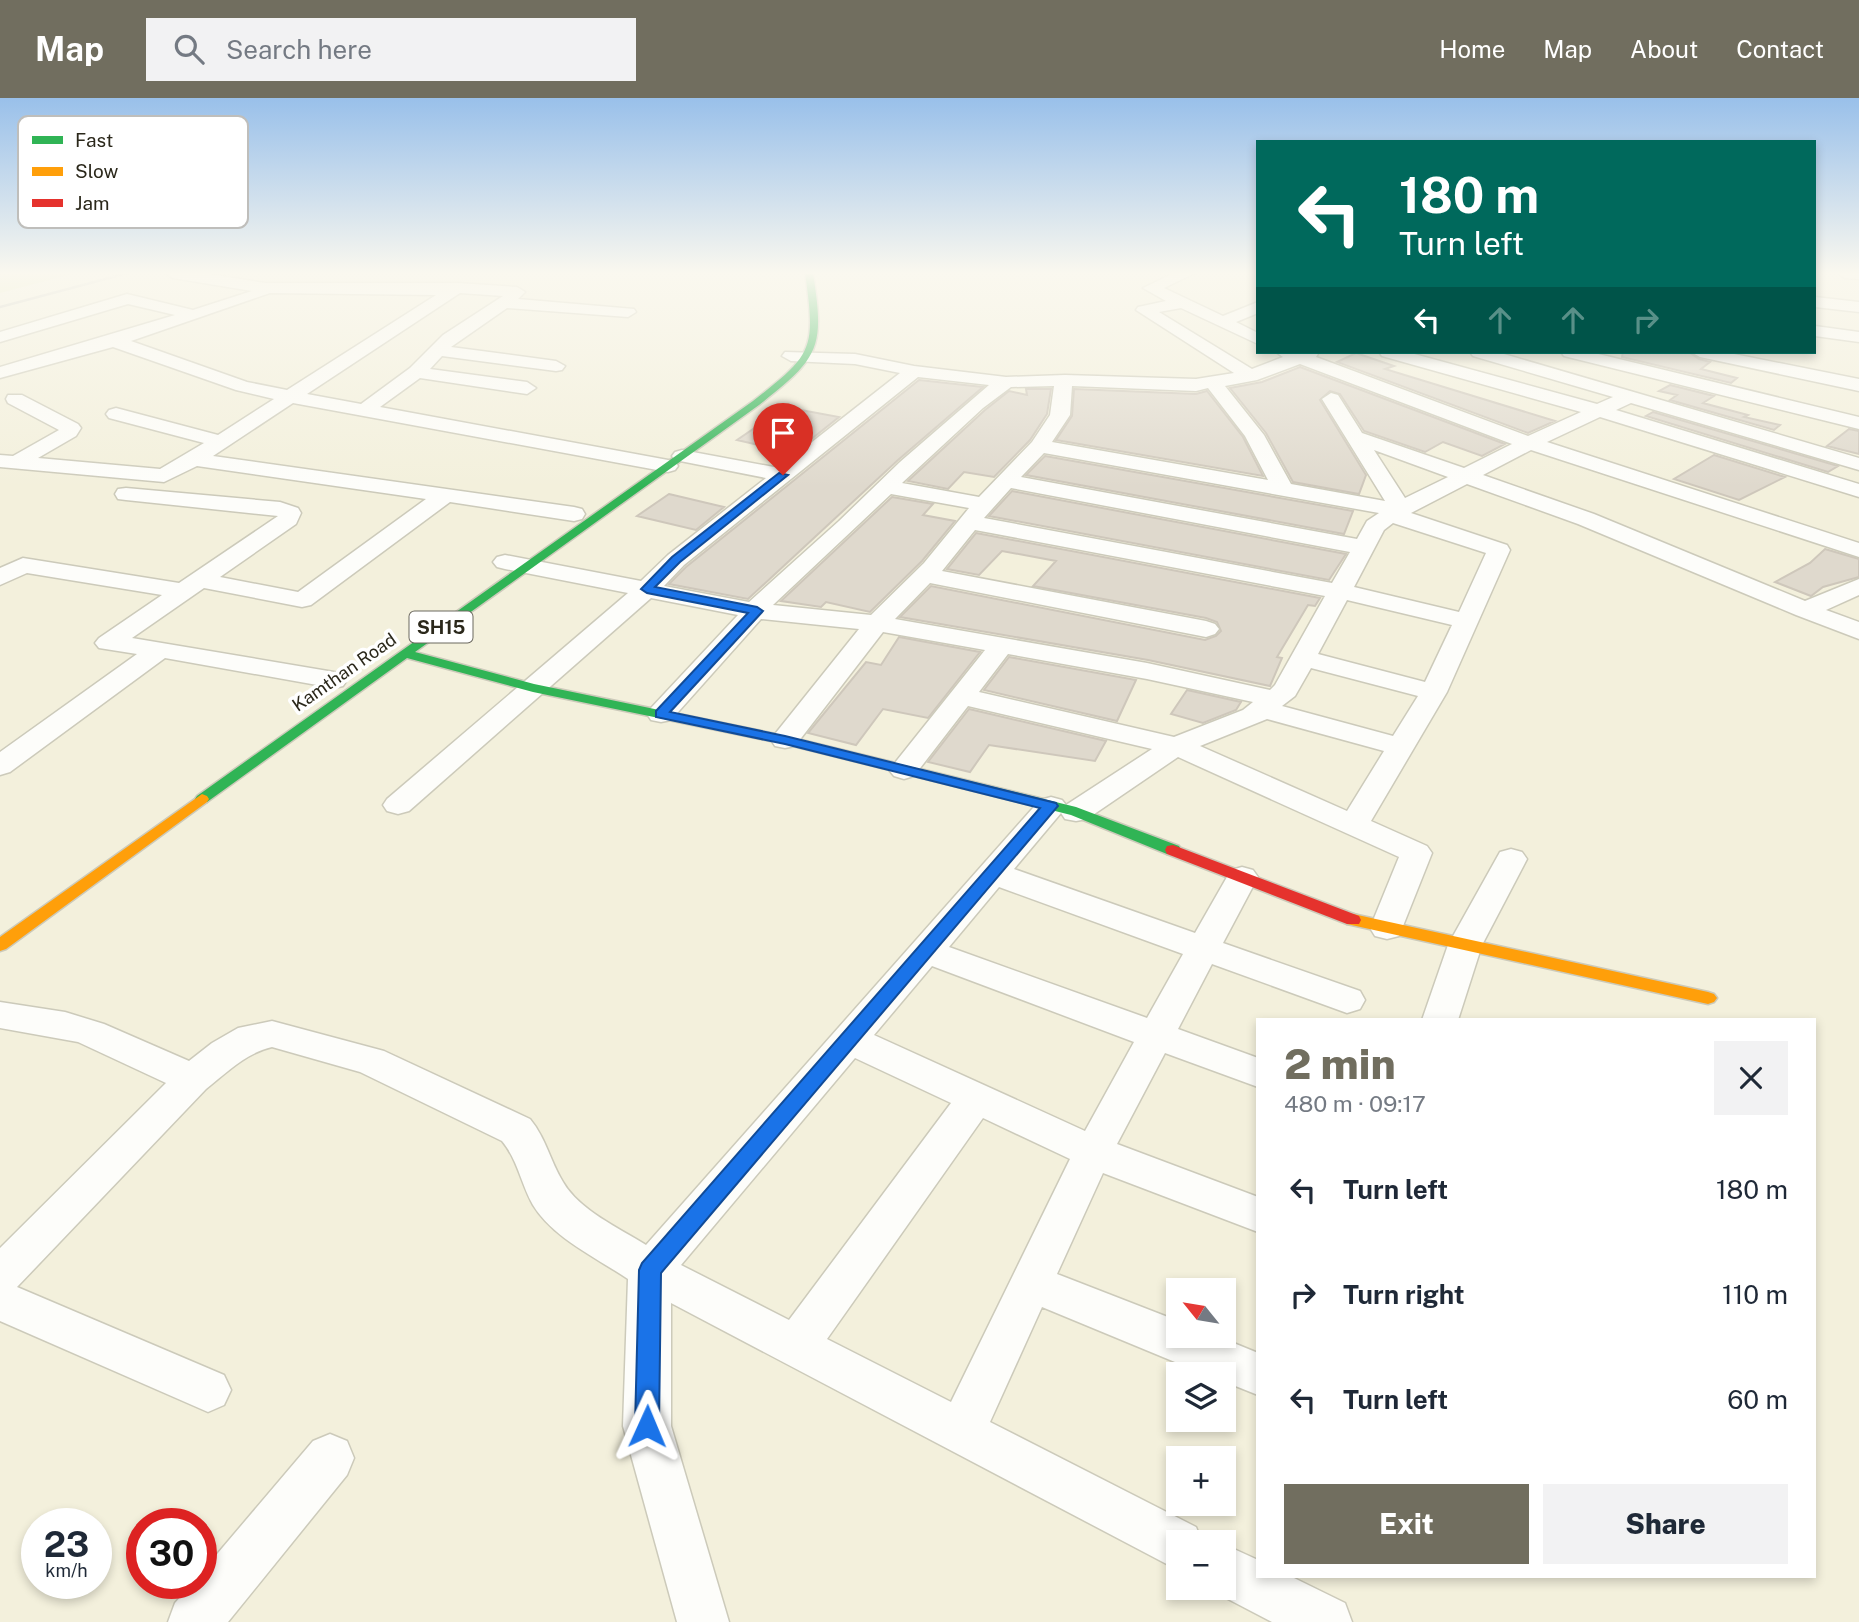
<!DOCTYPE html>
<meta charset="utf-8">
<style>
:root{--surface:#fff;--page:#f2f2f3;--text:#1f2937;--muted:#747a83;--accent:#716e5f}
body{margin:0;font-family:"Public Sans",sans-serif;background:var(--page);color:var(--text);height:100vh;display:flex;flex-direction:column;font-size:26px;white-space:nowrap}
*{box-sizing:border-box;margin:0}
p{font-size:23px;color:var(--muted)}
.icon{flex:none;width:38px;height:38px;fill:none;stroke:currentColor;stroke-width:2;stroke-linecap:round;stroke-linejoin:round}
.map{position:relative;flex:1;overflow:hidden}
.drawer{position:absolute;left:1256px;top:920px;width:560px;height:560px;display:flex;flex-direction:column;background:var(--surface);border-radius:0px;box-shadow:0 4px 10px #0003}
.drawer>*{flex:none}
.top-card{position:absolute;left:1256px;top:42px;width:560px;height:214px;border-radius:0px;box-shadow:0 4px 10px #0003;background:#00695c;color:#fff;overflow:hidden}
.needle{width:46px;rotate:300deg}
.controls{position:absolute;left:1166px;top:1180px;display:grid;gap:14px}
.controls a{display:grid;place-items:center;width:70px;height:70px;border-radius:0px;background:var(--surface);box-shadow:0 4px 10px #0003;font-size:35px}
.speed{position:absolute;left:21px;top:1410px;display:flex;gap:14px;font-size:35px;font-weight:700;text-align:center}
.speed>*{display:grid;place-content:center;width:91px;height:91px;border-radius:50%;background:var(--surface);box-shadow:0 4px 10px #0003;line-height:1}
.speed small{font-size:18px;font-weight:400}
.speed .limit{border:10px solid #d22;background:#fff;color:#111}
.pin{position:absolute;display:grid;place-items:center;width:60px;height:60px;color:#fff;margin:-72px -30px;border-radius:50% 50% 50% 0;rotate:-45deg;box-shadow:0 0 7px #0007}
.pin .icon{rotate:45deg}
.me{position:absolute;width:77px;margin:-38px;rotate:1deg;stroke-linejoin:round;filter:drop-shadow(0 0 5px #0008)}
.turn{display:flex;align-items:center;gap:24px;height:147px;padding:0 28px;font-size:32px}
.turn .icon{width:91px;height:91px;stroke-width:2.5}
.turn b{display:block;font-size:49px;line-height:60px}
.lanes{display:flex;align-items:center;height:66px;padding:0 28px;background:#0003;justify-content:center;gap:35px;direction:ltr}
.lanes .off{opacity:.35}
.round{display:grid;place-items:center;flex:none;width:74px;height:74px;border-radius:0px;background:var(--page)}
.headline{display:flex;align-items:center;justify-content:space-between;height:119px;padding:0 28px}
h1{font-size:42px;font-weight:800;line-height:52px;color:var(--accent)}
.button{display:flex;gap:14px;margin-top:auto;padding:14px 28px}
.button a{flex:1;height:80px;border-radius:0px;background:var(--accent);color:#fff;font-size:28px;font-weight:800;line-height:80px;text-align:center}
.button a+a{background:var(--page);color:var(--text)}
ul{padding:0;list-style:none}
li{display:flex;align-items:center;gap:21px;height:105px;padding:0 28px}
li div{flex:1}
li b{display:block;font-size:26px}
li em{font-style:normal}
header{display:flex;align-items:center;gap:42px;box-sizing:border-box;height:98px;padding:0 35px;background:var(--accent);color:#fff}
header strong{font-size:33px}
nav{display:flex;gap:38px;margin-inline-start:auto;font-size:24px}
.search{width:490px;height:63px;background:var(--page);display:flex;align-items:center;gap:18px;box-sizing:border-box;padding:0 24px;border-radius:0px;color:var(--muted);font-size:26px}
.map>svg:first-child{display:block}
</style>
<header>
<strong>Map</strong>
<div class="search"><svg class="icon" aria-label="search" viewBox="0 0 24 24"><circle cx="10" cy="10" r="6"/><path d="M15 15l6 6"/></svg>Search here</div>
<nav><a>Home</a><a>Map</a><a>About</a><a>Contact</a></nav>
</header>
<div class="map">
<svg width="1859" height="1524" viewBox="0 0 1859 1524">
<rect width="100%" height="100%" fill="#f3f0dc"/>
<path fill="#e6ecb7" d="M0,175h76l-76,20z"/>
<path fill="#dfd9cd" stroke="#cec7bb" stroke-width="2" d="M1623,254h66l10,7 11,3 -9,7 36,9 -6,5 -109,-26z
M1356,255l38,13 -9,3 170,52 -27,12 -191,-71z
M1300,269l205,77 -23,12 -39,-14 -18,10 -61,-21 -24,-37 -10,-3 -10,9 46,75 -7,19 -66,-12 -27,-49 -36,-45 32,-6z
M919,282l64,7 -85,73 -150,139 -79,-15 17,-17z
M1670,287l44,11 -11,7 45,12 -4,2 36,8 -6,5 -104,-30 7,-5 -18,-4z
M1026,291h25l-4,25 -17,26 -36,37 -30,-5 -16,17 -40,-8 77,-71 24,-19 18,4z
M1074,291l122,5 11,-3 36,46 20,39 -207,-36 16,-24z
M785,309l54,10 -45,36 -57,-13z
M1653,314l185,54 -10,6 -182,-56z
M1849,331l10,2v23l-32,-8z
M1714,357l71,22 -46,23 -65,-21z
M1045,358l308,55 -9,23 -318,-59z
M1012,393l334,63 -17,26 -340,-64z
M669,396l55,13 -28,23 -59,-14z
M892,399l41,7 -10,11 32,6 -33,40 -52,51 -44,-10 -5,5 -40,-6z
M976,435l344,65 -5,8 -7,-1 -31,52 5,1 -12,28 -122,-26 -248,-43 31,-31 274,54 11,-4 5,-5 -4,-9 -11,-4 -173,-32 23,-25 -54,-10 -23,24 -32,-6z
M1825,451l34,10v18l-36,10 -12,9 -36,-14 35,-19z
M899,539l81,15 -52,66 -45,-9 -27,36 -48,-12 58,-71 15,3z
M1009,559l127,23 -19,41 -133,-31z
M1187,592l54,12 -5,8 -33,13 -32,-9z
M969,611l137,32 -11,20 -106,-16 -19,27 -42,-10z"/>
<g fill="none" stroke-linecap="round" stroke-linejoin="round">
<g stroke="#cccaba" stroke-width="3">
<path id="street" d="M166,175h37l62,10h193l59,4 8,5 -7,7 116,10 2,3 -8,5 -121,-9 -56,39 105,14 9,5 -3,4 -6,1 -114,-15 -12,13 97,13 9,6 -9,6 -107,-16 -40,29 288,53 7,2 3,4 -3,4 -7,2 -375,-69 -80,53 361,51 8,2 3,5 -3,5 -8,2 -124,-19 -139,103 -9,2 -98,-19 -72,50 202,34 9,2 4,6 -4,6 -9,2 -169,-30 -155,114 -10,3v-23l137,-98 -38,-6 -4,-5 4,-5 63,-43 -135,-22 -27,12v-17l23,-10 156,25 99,-67 -152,-16 -8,-1 -3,-5 3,-5 8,-1 154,14 18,6 3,5 -5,11 -76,53 78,15 128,-93 -229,-33 -33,16 -164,-15v-12l13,1 46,-26 -51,-27 -2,-4 2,-4h14l56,29 3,4 -5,8 -38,22 122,11 44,-26 -95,-25 -3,-4 3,-4 7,-2 102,27 56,-36 -38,-9 -123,-43 -113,31v-11l175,-52 -47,-11 -128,38v-10l127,-38 66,16 59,-19 -79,-13zM270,195l166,2 -149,95 -40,-8 -116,-41zM460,195l43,3 -60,39 -33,33 -49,36 -54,-10z
M1174,175h21l-31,15 59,28 35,-14v11l-22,9 22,11v11l-77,-36 -22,4 93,57 31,-12 -7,-5h43l-3,5 212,79 53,-24 -199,-56 -3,-4h28l190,52 16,-7 -140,-41 -3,-4h27l362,106v12l-228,-67 -15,7 243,74v13l-259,-80 -53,25 312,101v14l-328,-107 -48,25 111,39 211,87 54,-22v16l-33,15 33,12v17l-63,-24 -218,-91 -111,-40 -56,29 96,32 3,5 -63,142 -76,129 56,25 5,7 -33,83 -12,3 -12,-3 -5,-8 29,-71 -221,-100 -91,62 -11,2 -11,-2 -4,-6 -47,56 181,64 36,-63 11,-3 11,3 5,7 -35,66 137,48 5,9 -5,9 -13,4 -135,-49 -34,65 80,29v29l-93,-34 -48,91 141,53v35l-155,-59 -46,101 121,47v14h36l44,18v42l-35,-14v-7h-19l-162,-67 -52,115 206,105 6,15h-24v28l-507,-267v123l58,196h-52l-54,-196 5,-147c-31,-21 -75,-41 -95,-74 -12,-21 -15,-45 -31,-64l-142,-69 -88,-25c-26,6 -46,26 -66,42l-189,198 207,88 7,15 -7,15 -16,7 -208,-91v-73l166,-165 -88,-41 -78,-14v-26l65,10 39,12 85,37 23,-18 26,-15 34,-7 112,30 146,68c16,19 20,42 33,63 16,28 56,46 83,63l394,-445 11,-3 11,3 4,5 86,-56 -184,-43 -54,70 -10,3 -10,-3 -5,-6 5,-6 91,-114 -102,-18 -88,114 -10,2 -10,-2 -4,-6 4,-6 84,-105 -98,-10 -90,101 -10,2 -10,-2 -4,-6 4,-6 87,-93 -87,-17 -242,213 -11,3 -11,-3 -4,-6 4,-6 241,-206 -123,-24 -8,-2 -4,-5 4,-5 8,-2 136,26 27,-26 98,-77 -91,-18 -3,-4 3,-4 7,-2 97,18 121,-95 -45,-9 -64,-3 -9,-5 3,-4 70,2 59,12 92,11 59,-2 131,4 38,-6 -98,-63 2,-3 28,-6 -23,-13zM1300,266l212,80 -48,24 -102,-35 -24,-38 -7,-2 -9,6 63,102 -94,-17 -27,-49 -39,-49 32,-6zM918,279l71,8 -89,77 -61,59 -90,81 -85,-16 20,-21zM1054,288l-4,29 -18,27 -53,55 -77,-14 81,-75 28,-21zM1072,288l124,5 12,-3 37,48 23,44 -216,-38 18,-27zM1374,352l74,27 -43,21zM1044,355l335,60 -12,8 -10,18 -336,-62zM1011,390l339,64 -18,31 -348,-65zM891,396l78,14 -45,55 -53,52 -98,-10zM1393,425l93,30 -27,59 -105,-25 30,-57zM975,432l350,66 -50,89 -5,5 -123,-27 -252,-44 35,-36 276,54 9,-3 4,-5 -4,-5 -9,-3 -264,-50zM1347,502l105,25 -27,57 -107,-28zM1008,556l139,25 106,23 -10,8 -69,27 -195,-45zM1311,570l107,28 -25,40 -111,-30 13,-10zM1267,621l117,32 -37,60 -147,-65zM999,789l184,67 -36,64 -198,-71zM932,868l202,76 -49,89 -211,-96zM855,960l96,45 -162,217 -108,-55zM983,1020l87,41 -119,243 -124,-63z
M1838,175h21v6l-14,-1z
M1815,199l44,5v10l-44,-5z
M1815,228l44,6v10l-44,-6z
M1561,254h29l269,65v12l-295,-73z
M1691,254h33l135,27v12l-159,-34z
M1511,751l11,3 5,7 -45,86 -24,75h-36l26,-75 52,-93z
M330,1336l17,7 7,17 -7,17 -119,147h-60l7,-19 17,-19h9v-11l112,-132z
M1223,1446l35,16v17h34l53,26 7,19h-80l-67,-35h18z"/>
</g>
<g stroke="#cccaba" stroke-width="3">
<path id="fast" d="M805,175h8c12,76 6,85 -54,132l-344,247 119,32 251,52 291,71 103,39 2,4 -2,4h-12l-96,-39 -286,-71 -252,-52 -126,-34 -200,144h-10l-2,-3 2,-3 556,-395c60,-47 63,-51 52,-128z"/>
</g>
<g stroke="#cccaba" stroke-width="3">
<path id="slow" d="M202,696l5,2 2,3 -2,3 -201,147 -6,2v-14z
M1353,816l355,78 6,2 3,4 -3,4 -6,2 -361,-80 -2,-4 2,-4z"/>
</g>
<g stroke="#cccaba" stroke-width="3">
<path id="jam" d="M1173,747l186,71 2,4 -2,4h-12l-180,-70 -2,-4 2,-4z"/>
</g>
<use href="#street" fill="#fdfdfa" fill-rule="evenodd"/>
<use href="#fast" fill="#30b455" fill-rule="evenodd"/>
<use href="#slow" fill="#ff9f0a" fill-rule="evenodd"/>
<use href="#jam" fill="#e5322d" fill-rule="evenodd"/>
<path stroke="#c3c3bd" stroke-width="2.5" d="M0,209l128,-34"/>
</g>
<linearGradient id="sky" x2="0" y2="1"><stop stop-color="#99c0ea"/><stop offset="0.45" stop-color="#faf8ef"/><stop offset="1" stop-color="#faf8ef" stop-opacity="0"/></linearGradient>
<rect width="1859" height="389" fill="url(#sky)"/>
<path fill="#1a73e8" stroke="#114b97" stroke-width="2" d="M779,375l9,2 -108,87 -25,25 102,20 6,4 -93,101 115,24 271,67 2,3 -397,467 -2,153 -4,8 -8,4 -9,-4 -3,-8 4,-156 3,-7 398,-455 -255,-64 -129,-27v-6l92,-98 -101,-20 -6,-4 31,-32z"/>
<g text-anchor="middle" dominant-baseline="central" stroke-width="7" stroke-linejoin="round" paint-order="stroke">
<g font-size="18" fill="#2b281b" stroke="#fff">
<text transform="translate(344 574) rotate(-35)">Kamthan Road</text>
</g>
<rect fill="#fff" stroke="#6b685f" stroke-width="2" x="409.5" y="513.5" width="63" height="31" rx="5"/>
<g font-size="19" font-weight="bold" fill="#2b281b">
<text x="441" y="529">SH15</text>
</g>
</g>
<rect x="18" y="18" width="230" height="112" rx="10" fill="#fff" stroke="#bfbebb" stroke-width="2"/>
<rect x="32" y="38" width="31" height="8" fill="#30b455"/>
<rect x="32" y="69" width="31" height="9" fill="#ff9f0a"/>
<rect x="32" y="101" width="31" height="8" fill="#e5322d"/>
<g font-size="19" fill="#2b281b">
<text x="75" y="49">Fast</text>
<text x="75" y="80">Slow</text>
<text x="75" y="112">Jam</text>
</g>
</svg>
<div class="controls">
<a><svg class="needle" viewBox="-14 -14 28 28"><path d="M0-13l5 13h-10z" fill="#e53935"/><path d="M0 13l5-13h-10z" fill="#747a83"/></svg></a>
<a><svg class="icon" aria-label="layers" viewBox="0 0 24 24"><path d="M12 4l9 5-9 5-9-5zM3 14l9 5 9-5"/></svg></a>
<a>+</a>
<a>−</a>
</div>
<div class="speed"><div>23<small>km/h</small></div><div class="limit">30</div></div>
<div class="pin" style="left:783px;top:377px;background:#d93025"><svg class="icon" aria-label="arrive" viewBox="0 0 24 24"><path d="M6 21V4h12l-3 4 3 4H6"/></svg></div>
<svg class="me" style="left:647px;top:1328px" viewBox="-20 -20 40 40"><path d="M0-17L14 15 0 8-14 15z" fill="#1a73e8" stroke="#fff" stroke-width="4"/></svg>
<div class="top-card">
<div class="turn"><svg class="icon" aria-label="left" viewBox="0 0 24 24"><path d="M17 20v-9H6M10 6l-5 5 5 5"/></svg><div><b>180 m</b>Turn left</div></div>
<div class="lanes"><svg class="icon" aria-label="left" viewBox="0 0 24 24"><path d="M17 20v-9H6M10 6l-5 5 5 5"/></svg><svg class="icon off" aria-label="ahead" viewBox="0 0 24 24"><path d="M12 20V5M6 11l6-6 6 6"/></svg><svg class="icon off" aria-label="ahead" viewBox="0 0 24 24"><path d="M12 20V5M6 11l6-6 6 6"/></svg><svg class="icon off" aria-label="right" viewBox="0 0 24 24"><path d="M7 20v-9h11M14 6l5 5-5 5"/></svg></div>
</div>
<section class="drawer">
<div class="headline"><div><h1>2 min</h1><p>480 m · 09:17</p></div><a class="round"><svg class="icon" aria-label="close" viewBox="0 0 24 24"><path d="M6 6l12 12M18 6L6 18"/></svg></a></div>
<ul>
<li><svg class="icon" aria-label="left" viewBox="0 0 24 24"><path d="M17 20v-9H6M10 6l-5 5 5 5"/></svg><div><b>Turn left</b></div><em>180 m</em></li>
<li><svg class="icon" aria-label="right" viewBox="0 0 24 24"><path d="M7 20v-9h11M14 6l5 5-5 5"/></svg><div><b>Turn right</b></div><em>110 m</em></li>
<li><svg class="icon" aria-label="left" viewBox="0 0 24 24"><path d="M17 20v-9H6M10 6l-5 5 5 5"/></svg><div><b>Turn left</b></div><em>60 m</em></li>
</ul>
<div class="button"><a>Exit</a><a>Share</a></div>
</section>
</div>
